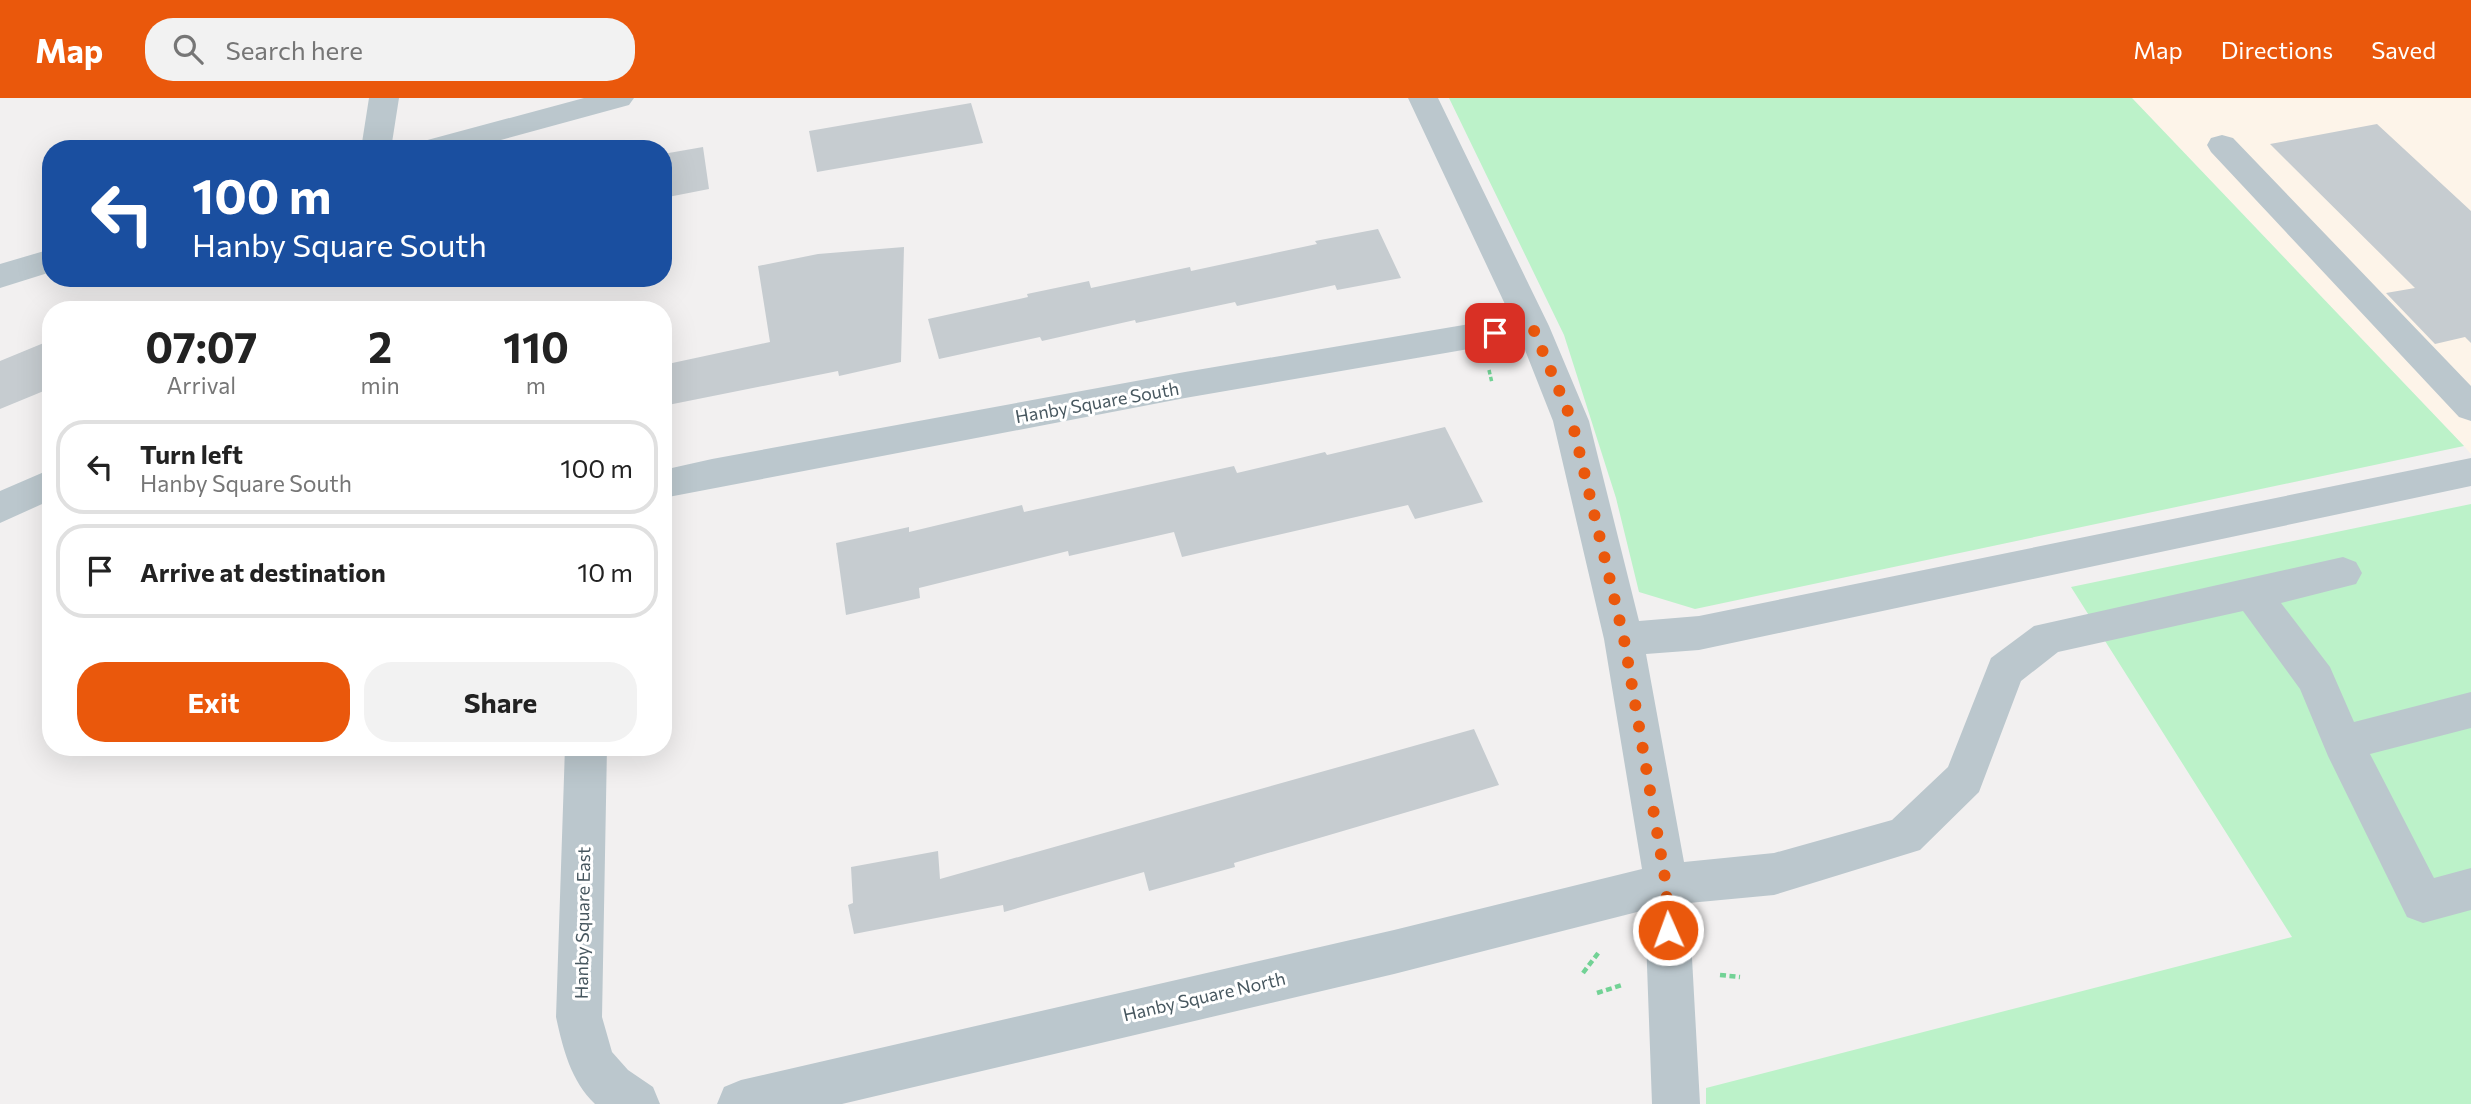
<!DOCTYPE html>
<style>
:root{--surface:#fff;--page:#f2f2f2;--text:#222;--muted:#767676;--line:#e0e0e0;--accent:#ea580c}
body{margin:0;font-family:Commissioner,sans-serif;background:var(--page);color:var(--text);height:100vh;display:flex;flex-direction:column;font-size:26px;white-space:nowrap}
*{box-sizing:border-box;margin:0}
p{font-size:23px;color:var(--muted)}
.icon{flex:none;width:38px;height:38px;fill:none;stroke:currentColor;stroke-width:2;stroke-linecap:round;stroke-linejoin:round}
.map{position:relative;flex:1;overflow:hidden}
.side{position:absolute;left:42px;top:203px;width:630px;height:455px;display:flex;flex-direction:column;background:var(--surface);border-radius:28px;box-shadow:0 7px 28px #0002}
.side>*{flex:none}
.guide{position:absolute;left:42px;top:42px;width:630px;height:147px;border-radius:28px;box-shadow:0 7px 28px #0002;background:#1a4fa0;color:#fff;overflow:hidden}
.pin{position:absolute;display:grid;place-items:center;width:60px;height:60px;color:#fff;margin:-30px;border-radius:14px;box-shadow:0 4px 10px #0006}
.me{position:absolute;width:77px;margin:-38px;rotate:358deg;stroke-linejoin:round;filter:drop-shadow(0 0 5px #0008)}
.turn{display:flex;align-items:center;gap:24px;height:147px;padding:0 35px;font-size:32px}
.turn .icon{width:91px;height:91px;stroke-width:2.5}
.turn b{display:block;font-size:49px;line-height:60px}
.eta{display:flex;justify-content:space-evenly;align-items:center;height:119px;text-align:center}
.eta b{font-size:42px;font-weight:700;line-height:49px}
.button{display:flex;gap:14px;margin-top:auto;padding:14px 35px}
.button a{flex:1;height:80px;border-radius:28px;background:var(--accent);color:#fff;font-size:28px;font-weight:700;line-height:80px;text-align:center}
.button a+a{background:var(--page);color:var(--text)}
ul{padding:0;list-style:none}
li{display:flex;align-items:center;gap:21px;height:94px;margin:0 14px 10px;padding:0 21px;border:4px solid var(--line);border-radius:28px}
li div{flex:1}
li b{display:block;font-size:26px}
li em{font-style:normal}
header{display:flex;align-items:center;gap:42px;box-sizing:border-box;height:98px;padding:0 35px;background:var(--accent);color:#fff}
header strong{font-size:33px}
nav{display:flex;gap:38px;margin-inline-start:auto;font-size:24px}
.search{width:490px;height:63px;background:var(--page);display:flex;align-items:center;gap:18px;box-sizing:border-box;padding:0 24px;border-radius:28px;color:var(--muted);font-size:26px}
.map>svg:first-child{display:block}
</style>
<header>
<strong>Map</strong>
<div class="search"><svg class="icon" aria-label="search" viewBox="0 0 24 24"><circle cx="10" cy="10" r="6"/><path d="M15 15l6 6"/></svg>Search here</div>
<nav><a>Map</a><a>Directions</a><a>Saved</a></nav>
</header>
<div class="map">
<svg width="2471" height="1006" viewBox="0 0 2471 1006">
<rect width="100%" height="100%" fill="#f2f0f0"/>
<path fill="#fdf4e9" d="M2132,0h339v356l-7,-8z"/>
<path fill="#bcf2c9" d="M1449,0h683l332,348 -769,163 -56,-17 -23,-94 -52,-163z
M2471,406v600h-765v-16l586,-151 -221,-350z"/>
<path fill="#c6ccd0" d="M971,5l12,40 -166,29 -8,-41z
M2377,26l94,87v132l-6,-6 -30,7 -49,-51 29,-5 -145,-144z
M703,49l6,42 -46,9v-44z
M1378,131l23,49 -64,12 -2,-5 -98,21 -2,-4 -99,21 -1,-3 -93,21 -2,-4 -101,22 -11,-40 100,-22 -1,-3 62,-13 2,7 99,-21 1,4 126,-27 -2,-3z
M904,149l-3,115 -62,14 -1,-5 -175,35v-41l107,-23 -12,-76 60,-12z
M51,242v48l-51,21v-48z
M1445,329l38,75 -68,17 -7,-14 -226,52 -8,-25 -105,24 -1,-5 -149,37 1,10 -74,17 -10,-72 73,-16v5l113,-27 2,7 210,-46 3,7 88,-21 2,3z
M1474,631l25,56 -265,78 1,4 -86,24 -5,-19 -140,40 -1,-7 -149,29 -6,-29 5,-2 -2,-36 87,-16 2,28z"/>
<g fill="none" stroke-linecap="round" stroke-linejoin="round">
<path stroke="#72d295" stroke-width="3.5" stroke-dasharray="4.5 2.5" stroke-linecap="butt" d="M1489,272l3,13"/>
<path stroke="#72d295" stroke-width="4.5" stroke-dasharray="6 3.5" stroke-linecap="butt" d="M1583,875l16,-21
M1720,877l20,2
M1597,895l25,-8"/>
<path fill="#bbc7cd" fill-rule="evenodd" d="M369,0h30l-8,51h-30z
M584,0h50l-5,7 -161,44h-52l4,-7z
M1408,0h30l111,228 40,95 50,200 60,-5 772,-158v28l-772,164 -53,4 38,208 90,-9 118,-33 56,-53 43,-109 43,-32 309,-69 13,5 6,11 -6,11 -75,19 49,64 24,55 117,-30v36l-101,26 64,124 37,-10v42l-48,13 -16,-6 -79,-161 -28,-67 -57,-78 -185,41 -37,29 -42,111 -59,58 -146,45 -85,8 11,201h-48l-7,-194 -251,64 -552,130h-125l7,-17 17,-7 653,-150 248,-61 -38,-230 -51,-218 -32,-81 -336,58 -522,100v-28l49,-11 473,-87 326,-55z
M2222,37l11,3 238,248v35l-12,-4 -248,-265 -4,-7 4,-7z
M51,151v23l-51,16v-24z
M51,371v31l-51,23v-32z
M565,649h42l-5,270 10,35 16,18 25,17 7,17h-65c-24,-23 -32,-55 -39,-87z"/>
</g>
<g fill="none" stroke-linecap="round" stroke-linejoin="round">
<path stroke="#ea580c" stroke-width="12" stroke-dasharray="0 21.6" d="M1495,235l37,-7 40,95 52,218 42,245 2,46"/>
</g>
<g text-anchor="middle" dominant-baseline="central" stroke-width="6" stroke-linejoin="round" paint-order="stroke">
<g font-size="18" fill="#47575f" stroke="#fff">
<text transform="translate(1097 304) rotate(-10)">Hanby Square South</text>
<text transform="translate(582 825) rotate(-89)">Hanby Square East</text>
<text transform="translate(1204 898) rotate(-13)">Hanby Square North</text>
</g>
</g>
</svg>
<div class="pin" style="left:1495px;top:235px;background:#d93025"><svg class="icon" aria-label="arrive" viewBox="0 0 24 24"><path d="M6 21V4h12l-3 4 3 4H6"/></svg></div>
<svg class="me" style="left:1668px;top:832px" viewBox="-20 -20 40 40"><circle r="17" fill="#ea580c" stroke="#fff" stroke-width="3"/><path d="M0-11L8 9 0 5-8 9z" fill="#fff"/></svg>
<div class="guide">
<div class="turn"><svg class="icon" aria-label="left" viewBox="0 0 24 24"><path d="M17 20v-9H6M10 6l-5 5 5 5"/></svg><div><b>100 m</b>Hanby Square South</div></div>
</div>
<section class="side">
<div class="eta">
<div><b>07:07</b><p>Arrival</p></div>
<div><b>2</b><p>min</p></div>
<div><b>110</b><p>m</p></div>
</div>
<ul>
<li><svg class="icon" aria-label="left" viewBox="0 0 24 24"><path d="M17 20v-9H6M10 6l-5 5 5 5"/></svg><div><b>Turn left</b><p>Hanby Square South</p></div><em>100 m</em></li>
<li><svg class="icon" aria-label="arrive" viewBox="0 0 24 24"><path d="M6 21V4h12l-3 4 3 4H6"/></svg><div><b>Arrive at destination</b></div><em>10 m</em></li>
</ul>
<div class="button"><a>Exit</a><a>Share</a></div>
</section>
</div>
